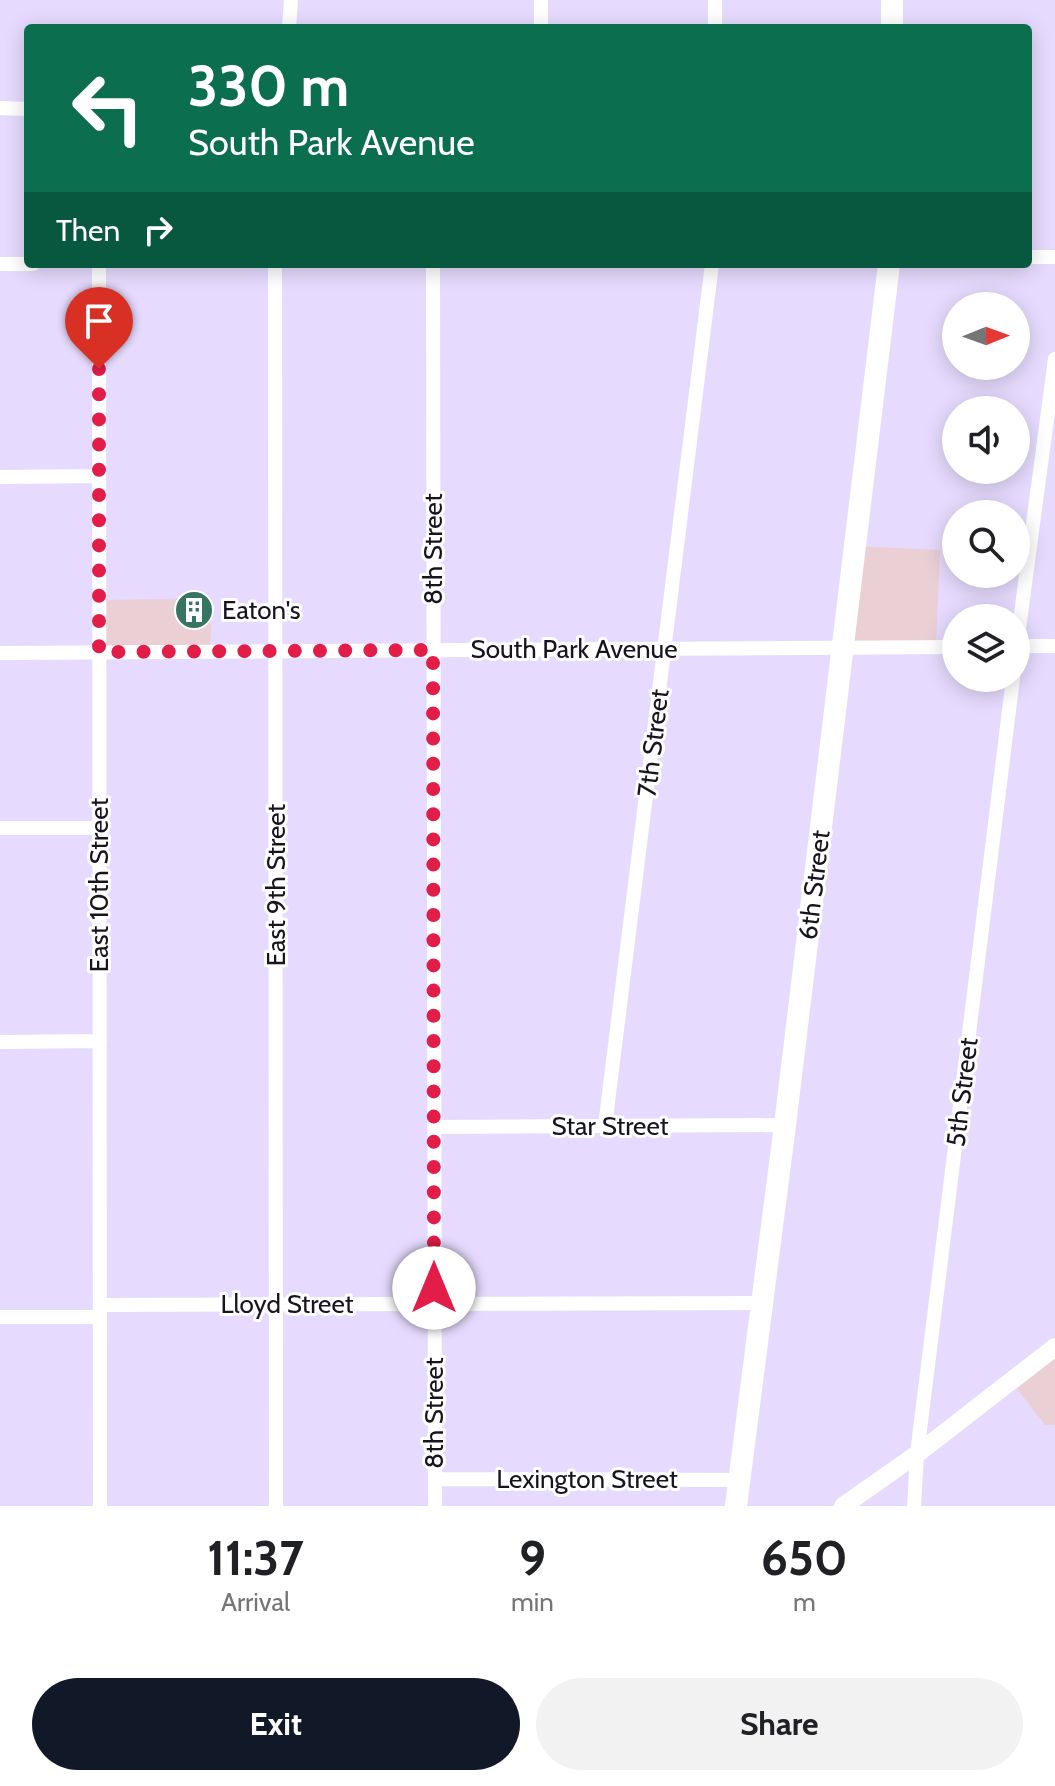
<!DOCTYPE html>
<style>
:root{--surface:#fff;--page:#f2f2f2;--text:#202124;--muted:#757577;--accent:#111827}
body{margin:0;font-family:Cabin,sans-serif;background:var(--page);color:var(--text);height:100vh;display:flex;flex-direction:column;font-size:30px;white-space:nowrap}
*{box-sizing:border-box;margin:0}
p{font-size:26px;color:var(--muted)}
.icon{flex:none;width:44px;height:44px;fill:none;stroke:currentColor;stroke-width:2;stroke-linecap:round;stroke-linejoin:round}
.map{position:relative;height:1506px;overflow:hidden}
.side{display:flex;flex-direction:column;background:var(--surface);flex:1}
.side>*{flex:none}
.hud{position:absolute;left:24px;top:24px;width:1008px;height:244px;border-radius:8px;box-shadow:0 4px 20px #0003;background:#0b6e4f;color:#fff;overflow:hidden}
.needle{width:52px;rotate:89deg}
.buttons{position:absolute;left:942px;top:292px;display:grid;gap:16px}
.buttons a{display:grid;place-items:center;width:88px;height:88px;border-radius:50%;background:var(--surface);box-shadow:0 4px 20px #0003;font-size:40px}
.pin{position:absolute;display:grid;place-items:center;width:68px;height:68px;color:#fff;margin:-82px -34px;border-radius:50% 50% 50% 0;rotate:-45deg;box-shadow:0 0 8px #0007}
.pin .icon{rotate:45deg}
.me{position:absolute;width:88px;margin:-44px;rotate:0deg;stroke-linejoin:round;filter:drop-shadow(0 0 6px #0008)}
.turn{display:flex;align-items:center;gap:28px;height:168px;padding:0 32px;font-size:36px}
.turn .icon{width:104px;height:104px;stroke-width:2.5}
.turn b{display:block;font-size:56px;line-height:68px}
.then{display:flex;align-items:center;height:76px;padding:0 32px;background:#0003;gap:16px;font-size:30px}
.eta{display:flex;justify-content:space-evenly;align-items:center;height:136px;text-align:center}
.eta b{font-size:48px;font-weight:700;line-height:56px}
.button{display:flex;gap:16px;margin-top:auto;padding:16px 32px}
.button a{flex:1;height:92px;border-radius:48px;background:var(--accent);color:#fff;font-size:32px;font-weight:700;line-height:92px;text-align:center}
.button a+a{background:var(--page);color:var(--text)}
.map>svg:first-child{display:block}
</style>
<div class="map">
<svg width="1055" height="1506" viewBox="0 0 1055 1506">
<rect width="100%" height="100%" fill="#e6dbfe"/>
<path fill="#ead0d5" d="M855,546l85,4 -4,97 -94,2z
M212,598l-2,53 -111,1v-52z
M1055,1347v78h-10l-34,-44z"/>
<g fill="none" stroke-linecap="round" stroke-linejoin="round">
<path stroke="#fff" stroke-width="14" d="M289,28l2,-28
M541,28v-28
M715,28v-28
M0,108l28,1
M1028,257h27
M0,264h33
M99,264l1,1242
M275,264l1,1242
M433,264l2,1242
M0,477l99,-1
M1016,646h39
M1016,651l39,-292
M0,653l956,-6
M0,828h99
M0,1042l100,-1
M605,1126l107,-862
M434,1127l351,-2
M100,1305l662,-2
M0,1317h100
M435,1479l304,1
M914,1506l3,-52 96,-776"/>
<path stroke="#fff" stroke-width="18" d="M843,1506l74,-52 138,-107"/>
<path stroke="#fff" stroke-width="22" d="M892,28v-28
M736,1506l49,-381 104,-861"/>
</g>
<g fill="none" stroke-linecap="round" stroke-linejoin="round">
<path stroke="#e11d48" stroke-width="14" stroke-dasharray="0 25.2" d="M99,369v283l334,-2 1,638"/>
</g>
<defs>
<g id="building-disc" transform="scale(2)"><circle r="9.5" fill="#367562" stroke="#fff"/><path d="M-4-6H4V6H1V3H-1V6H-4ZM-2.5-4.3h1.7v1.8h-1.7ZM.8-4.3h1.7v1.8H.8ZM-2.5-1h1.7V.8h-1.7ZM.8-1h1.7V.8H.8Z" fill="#fff"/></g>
</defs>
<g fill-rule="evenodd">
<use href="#building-disc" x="194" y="610"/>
</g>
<g text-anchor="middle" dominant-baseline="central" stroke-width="6" stroke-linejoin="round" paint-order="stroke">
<g font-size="26" fill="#17131f" stroke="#fff">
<text transform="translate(433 549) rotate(-90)">8th Street</text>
<text x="574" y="649">South Park Avenue</text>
<text transform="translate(653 743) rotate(-83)">7th Street</text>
<text transform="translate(99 885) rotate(-90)">East 10th Street</text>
<text transform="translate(276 885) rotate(-90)">East 9th Street</text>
<text transform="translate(814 885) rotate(-83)">6th Street</text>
<text transform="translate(962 1092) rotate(-83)">5th Street</text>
<text x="610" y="1126">Star Street</text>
<text x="287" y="1304">Lloyd Street</text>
<text transform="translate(434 1413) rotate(-90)">8th Street</text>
<text x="587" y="1479">Lexington Street</text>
</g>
<g font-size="26" fill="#17131f" stroke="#fff" text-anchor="start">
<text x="222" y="610">Eaton's</text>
</g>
</g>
</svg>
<div class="buttons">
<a><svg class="needle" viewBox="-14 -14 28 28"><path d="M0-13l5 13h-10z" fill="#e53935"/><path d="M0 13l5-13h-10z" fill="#757577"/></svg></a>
<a><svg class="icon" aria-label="sound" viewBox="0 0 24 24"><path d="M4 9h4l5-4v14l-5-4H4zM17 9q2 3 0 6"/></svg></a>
<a><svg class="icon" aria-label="search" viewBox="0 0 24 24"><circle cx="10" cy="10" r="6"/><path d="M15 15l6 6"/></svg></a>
<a><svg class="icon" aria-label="layers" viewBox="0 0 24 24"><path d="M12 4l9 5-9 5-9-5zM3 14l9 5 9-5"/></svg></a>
</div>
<div class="pin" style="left:99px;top:369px;background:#d93025"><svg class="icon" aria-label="arrive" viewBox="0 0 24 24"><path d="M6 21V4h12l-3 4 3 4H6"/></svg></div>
<svg class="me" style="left:434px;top:1288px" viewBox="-20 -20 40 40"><circle r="19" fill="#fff"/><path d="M0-13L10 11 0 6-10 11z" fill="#e11d48"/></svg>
<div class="hud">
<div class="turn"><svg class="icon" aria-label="left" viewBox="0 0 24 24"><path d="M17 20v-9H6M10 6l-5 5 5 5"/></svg><div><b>330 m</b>South Park Avenue</div></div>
<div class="then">Then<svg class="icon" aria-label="right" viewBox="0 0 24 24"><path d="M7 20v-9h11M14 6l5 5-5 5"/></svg></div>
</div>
</div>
<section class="side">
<div class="eta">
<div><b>11:37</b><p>Arrival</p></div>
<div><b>9</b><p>min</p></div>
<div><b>650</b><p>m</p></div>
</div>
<div class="button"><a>Exit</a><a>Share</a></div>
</section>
